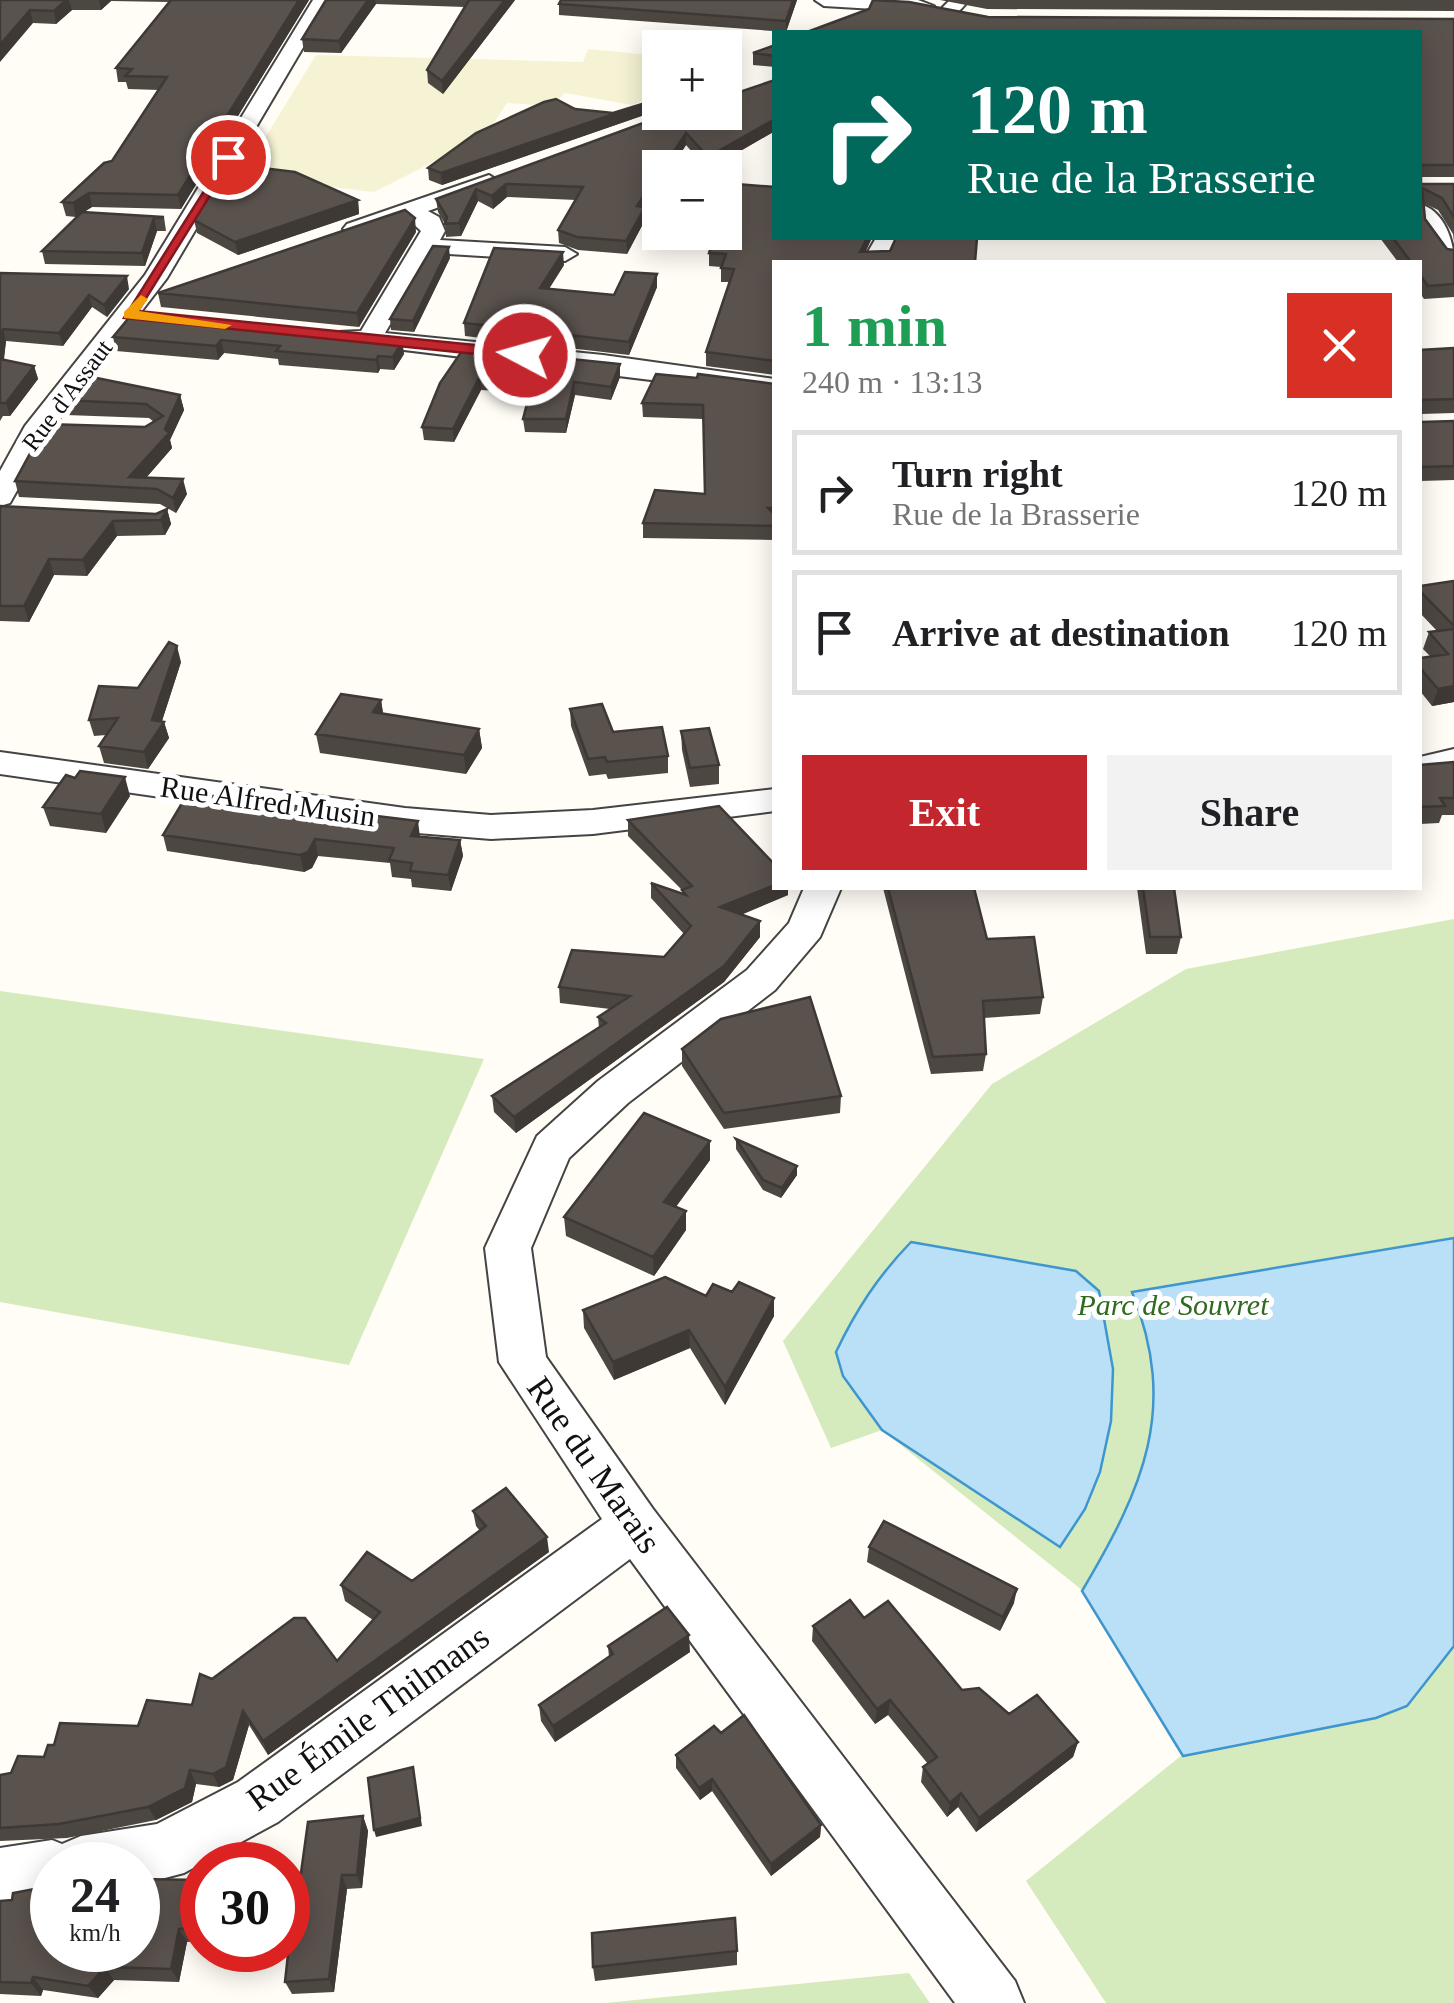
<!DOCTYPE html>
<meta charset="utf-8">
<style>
:root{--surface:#fff;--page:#f2f2f2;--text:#202124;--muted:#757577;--line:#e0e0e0;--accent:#c4262e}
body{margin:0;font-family:Georgia,serif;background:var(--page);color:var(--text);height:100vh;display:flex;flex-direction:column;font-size:38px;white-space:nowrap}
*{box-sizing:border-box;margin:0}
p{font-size:32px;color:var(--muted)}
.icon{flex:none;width:55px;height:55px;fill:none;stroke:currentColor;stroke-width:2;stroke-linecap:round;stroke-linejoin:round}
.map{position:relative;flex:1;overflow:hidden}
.drawer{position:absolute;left:772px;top:260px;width:650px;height:630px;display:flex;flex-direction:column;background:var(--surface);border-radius:0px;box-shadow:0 5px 25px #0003}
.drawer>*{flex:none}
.top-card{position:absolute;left:772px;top:30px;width:650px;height:210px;border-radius:0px;box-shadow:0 5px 25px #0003;background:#00695c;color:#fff;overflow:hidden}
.buttons{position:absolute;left:642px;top:30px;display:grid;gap:20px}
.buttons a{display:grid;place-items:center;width:100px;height:100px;border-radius:0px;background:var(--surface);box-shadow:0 5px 25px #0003;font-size:50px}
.speed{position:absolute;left:30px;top:1842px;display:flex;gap:20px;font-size:50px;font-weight:700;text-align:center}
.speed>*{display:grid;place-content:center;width:130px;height:130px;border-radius:50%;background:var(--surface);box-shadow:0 5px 25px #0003;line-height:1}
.speed small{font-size:25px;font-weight:400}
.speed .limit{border:15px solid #d22;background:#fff;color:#111}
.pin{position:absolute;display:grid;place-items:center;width:85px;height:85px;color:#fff;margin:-42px;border:5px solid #fff;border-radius:50%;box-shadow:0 2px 10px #0007}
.me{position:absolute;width:110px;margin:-55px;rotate:276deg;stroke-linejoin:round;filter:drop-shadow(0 0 8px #0008)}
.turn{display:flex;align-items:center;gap:35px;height:210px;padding:0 30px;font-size:45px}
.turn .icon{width:130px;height:130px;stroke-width:2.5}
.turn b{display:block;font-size:70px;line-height:85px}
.round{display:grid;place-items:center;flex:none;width:105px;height:105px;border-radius:0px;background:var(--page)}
.head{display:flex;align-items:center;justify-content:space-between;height:170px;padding:0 30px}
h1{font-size:60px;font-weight:700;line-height:75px;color:#1e9e55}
.cta{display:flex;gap:20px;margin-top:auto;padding:20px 30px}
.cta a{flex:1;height:115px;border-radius:0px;background:var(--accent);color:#fff;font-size:40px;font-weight:700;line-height:115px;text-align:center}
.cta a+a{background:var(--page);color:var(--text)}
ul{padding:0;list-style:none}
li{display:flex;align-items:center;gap:30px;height:125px;margin:0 20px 15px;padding:0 10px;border:5px solid var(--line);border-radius:0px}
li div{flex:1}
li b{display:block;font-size:38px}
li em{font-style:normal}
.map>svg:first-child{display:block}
</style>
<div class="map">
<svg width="1454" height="2003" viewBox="0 0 1454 2003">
<rect width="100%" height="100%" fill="#fffdf5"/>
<path fill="#f6f3d4" d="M588,49l72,7v38l-28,11 -67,-12 -13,13 -45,-3 -14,21 -34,25 -85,43 -133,-15 75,-122 267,7z"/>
<path fill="#d5ebbd" d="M1454,919v1084h-348l-80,-122 156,-126 -100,-165 -200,-160 -51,18 -48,-107 209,-257 194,-115z
M0,991l484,68 -135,306 -349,-63z
M909,1973l21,30h-325z"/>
<path fill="#b9e0f7" stroke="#3f96cf" stroke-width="2.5" d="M1454,1238v408l-47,60 -31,12 -193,38 -101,-165c61,-103 97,-182 50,-299z
M911,1242l165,29 23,20 14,78 -2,52 -11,51 -15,37 -25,38 -178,-117 -39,-54 -7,-24c20,-42 42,-76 75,-110z"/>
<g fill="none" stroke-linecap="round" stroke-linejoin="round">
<g stroke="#444" stroke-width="4">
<path id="street" d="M313,0h18l-164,278 -115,150 -42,75 -10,3v-35l25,-45 120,-151z
M815,0h103l16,6 -9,6 -101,-6z
M950,0h19c-19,25 -49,34 -80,32l52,-23z
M489,175l11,7 -3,5 -69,24 11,6 6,14 -5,9 125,7 12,7 -12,7 -133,-8 -47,80 218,22 172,24v16l-437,-53 -4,-5 4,-5 23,-1 60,-100 -14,-13 -52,18 -12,-7 4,-5z
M1420,204c24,7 34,36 34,58 -23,-6 -34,-36 -34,-58z
M876,238h23l-13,24h-24z
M1454,749v22l-34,8v-22z
M0,752l405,56 86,7 102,-5 182,-21v22l-182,23 -102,5 -86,-7 -405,-58z
M804,888h37l-21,49 -45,53 -147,113 -59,55 -38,90 15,109 107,152 362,472 9,22h-69l-325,-444 -352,263 -94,51 -46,12v-20h-86v33l-52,8v-58l52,-8 10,4 19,-8 76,-12 81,-42 364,-263 -103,-157 -14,-114 52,-112 61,-55 149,-111 42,-47z"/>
</g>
<use href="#street" fill="#fff" fill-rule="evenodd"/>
</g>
<path fill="#4d4742" d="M0,0h309l-128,209 -89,-2 -8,5 80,5 2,14h-9l-12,35 -100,-2 -3,-13 34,-34 -10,-1 -4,-14 50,-41 47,-71 -31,-1 -2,-7h-8l-2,-14 53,-66 -58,-1 -10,9h-29l-16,14 -23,-1z
M326,0h189l-72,94 -15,-11 -1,-13 38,-63 -89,-3 -35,49 -37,-1 -2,-13z
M797,0l-11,32 -227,-17v-11z
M940,0h514v11l-467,-2z
M988,17l466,2v158h-33v7h33v58l-1,-8 -15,-24 -15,-7 2,16 22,30 7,1v47l-30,2 -4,-6v-31h-22l-18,-24h40v-206z
M775,45v22l-22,-2v-12z
M775,80v51l-64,37h-5l-20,-23 -15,23h-11l-15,40v12l-18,34 -49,-4 -19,-7 -1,-13 18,-30 -69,-3 -14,12 -15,-8 -17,35 -15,1 -1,-13 -7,-12 -2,-13z
M652,101l1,11 -211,73 -13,-5 -1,-12 147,-59 38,4z
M254,167l104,33 1,14 -121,41 -41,-22 -3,-13z
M416,232l-57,95 -198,-20 -3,-14z
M866,252l109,10h-200v113l-69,-9v-14l24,-70h-9v-15l-12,-1v-13z
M450,258l-36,74 -23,-2 -1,-11z
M564,265l-15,24 65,6 43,-21v13l-28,68 -164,-19 -1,-13z
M0,273l129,16 -22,28 -15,-10 -29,39 -57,-5 -2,19 30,6 4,13 -28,37h-7l-3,5z
M113,337l289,4 2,13 -10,16 -14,-1 -2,4 -99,-8 -1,-6 -54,-6 -6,7 -102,-9z
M464,348l156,29 -9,23 -36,-5 -9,38 -41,-1 -2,-13 7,-26 -49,-3 -27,52 -30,-2 -2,-13z
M1454,348v65l-33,1v8l33,-1v59l-34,1v-131z
M775,384v156l-132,-2v-15l62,-29 -2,-75 -60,-2 -1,-14z
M180,395l4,15 -14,30 2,8 -26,30 41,16 -11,19 -16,-9 -141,-7 -4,-16 139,-59 -5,-4 -83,-3 -4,-15z
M0,506l156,8 11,-5 4,15 -6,11 -48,1 -30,40 -33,-1 -25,47 -29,-1z
M1454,582v120l-22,4 -12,-15v-33l10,-2 -7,-7 6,-17 8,-1 -17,-18v-27z
M181,662l-19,59 2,1 5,16 -21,31 -44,-6 -5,-17 7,-11 -12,1 -5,-16z
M381,700l2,14 96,15 3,19 -16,26 -146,-21 -4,-19z
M570,709l43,23 55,24v17l-60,6 -2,-5 -17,2 -18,-50z
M681,731l38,34v19l-29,3 -8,-37z
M1454,762v53h-12l-3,8 -19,1v-59z
M130,796l-24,37 -56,-7 -7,-19z
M628,820l160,75 -47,20 19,22 -36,45 -208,151 -22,-21 -2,-16 107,-68 -1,-11 12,-8 -50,-6 -1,-16 105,-30 20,-23 -33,-36v-15l31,11v-4l-54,-54z
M163,835l257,1 40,4 3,16 -12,35 -39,-4 -1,-8 -19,-2 -2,-14 -72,-7 -6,12 -8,4 -137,-21z
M883,888h91l13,51 56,58 -3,17 -56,4 2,36 -3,17 -52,3z
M1137,888h37l7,49 -4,17h-31z
M682,1049l159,47 -1,17 -116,16 -42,-63z
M736,1139l61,36 -16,23 -18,-8 -27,-41z
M710,1141v19l-34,47 10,4v19l-32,46 -88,-40 -2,-19z
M732,1292l42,6v18l-49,89 -35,-57 -76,32 -30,-52 -1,-18z
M473,1511l76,41 -281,203 -19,-30 -16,55 -14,7 -23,-3 -4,18 -36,18 -89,18 -67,3v-66l11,-2 33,-16 10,-12 84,-19 54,-21 20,-26 125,-18 36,-41 -28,-19 -4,-16 71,-4 68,-50 -4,-5z
M869,1547l145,56 -14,28 -133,-69z
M864,1618l98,72 47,24 69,28 -5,15 -97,75 -18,-25 -11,10 -26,-35 2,-15 5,-3 -40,-49 -13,9 -63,-83 1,-15z
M608,1646l82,6 -135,90 -14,-21 -2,-16 70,-48z
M721,1733l100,92 -1,12 -49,39 -59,-85 -12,9 -24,-32v-13z
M363,1816l5,15 -6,57 -15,1 -13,103 -42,2 -7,-12 4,-33h-1v-76h13z
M202,1880v61l-15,1 -8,40 -65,-2 -16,18 -55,-8 -2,6 -41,-2v-93z
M737,1951v14l-142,16 -2,-14z"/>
<path fill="#3f3936" d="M66,0h3l3,10 -16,14 -2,-13z
M99,0h12v1l-10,9z
M299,0h10l-128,209 -3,-14z
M368,0h7l1,4 -35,49 -2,-12z
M505,0h10l-72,94 -1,-13z
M793,0h4l-11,32v-11z
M30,10l3,13 -33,39v-17z
M652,101l1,11 -211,73 -1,-12z
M775,119v12l-64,37h-3v-11z
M686,133v12l-15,23h-8z
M660,171v13l-15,24v12l-18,34 -1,-13 11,-35z
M506,184l1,13 -14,12 -1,-13z
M476,189l2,12 -17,35 -2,-13z
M89,193l3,14 -16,10 -3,-14z
M358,200l1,14 -121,41 -3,-13z
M154,218l3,13 -12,35 -3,-13z
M415,218l1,14 -57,95 -2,-14z
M867,238h5l-11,24 -1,-10z
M449,247l1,11 -36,74 -1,-11z
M563,252l1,13 -23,36 -1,-13z
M657,274v13l-28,68v-13z
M127,276l2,13 -22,28 -3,-12z
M89,295l3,12 -29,39 -4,-13z
M3,329l3,12 -4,30 -2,-6v-19z
M221,340l3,13 -6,7 -2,-14z
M402,341l2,13 -10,16 -1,-13z
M378,356l2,13 -2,4 -2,-13z
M620,364v13l-9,23v-13z
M34,366l4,13 -28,37 -4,-13z
M480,376l1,14 -27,52 -1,-13z
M574,382l1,13 -9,38v-14z
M180,395l4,15 -14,30 2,8 -35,40 -8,-11 36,-48z
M183,479l4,15 -11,19 -3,-15z
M167,509l4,15 -6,11 -4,-15z
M113,521l4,15 -30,40 -4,-16z
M49,559l5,16 -25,47 -5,-16z
M177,646l4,16 -22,68 5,-8 5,16 -21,31 -4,-17 8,-32z
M1454,686v16l-22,4 6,-17z
M381,700l3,19 -11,-7z
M479,729l3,19 -16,26 -2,-19z
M125,777l5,19 -24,37 -5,-19z
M418,821l2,16 -9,-1z
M315,839l3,17 -6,12 -8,4 -4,-17z
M460,840l3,16 -12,35 -3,-16z
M775,885v3h13v7l-68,28v-16z
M760,921v16l-36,45 -208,151 -2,-16z
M710,1141v19l-45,61 -1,-19z
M797,1166v9l-16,23 1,-10z
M686,1211v19l-32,46 -1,-19z
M774,1298v18l-49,89v-18z
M689,1330l1,18 -76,32 -1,-18z
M547,1537l2,15 -281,203 -5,-14z
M1017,1589l-3,14 -14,28 3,-14z
M689,1635l1,17 -135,90 -2,-16z
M890,1700l-2,15 -13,9 2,-15z
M243,1711l6,14 -16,55 -14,7 -6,-13z
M1078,1742l-5,15 -97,75 3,-14z
M413,1767l9,59 -46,11 -2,-7z
M190,1770l6,14 -4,18 -36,18 -8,-13z
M712,1779v12l-12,9 -1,-12z
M961,1793l-3,14 -11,10 3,-14z
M363,1816l5,15 -6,57 -5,-13z
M821,1825l-1,12 -49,39v-12z
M342,1875l5,14 -13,103 -5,-13z
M179,1929l8,13 -8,40 -8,-13z
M105,1967l9,13 -16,18 -10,-12z
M33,1977l10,13 -2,6 -10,-13z"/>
<path fill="#5a524d" stroke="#3f3936" stroke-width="2.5" d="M0,0h66l-12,11 -24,-1 -30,35z
M171,0h128l-121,195 -89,-2 -16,10 -11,-1 42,-39 8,-2 55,-84 -42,-1 7,-7 -16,-1z
M326,0h42l-29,41 -37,-2z
M469,0h36l-63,81 -15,-11z
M561,0h232l-7,21 -227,-17z
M873,0l36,2 79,15 466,2v146h-33v19h33v33l-12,-19 -20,-10 3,31 22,30 7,1v34l-26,2 -8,-11v-13h-9l-18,-24h27v-206h-613l62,-23z
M775,45v11l-22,-3z
M775,80v39l-67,38 -22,-24 -23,35h-3v3l-23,35 8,1 -19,34 -49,-4 -19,-7 25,-43 -77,-3 -14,12 -16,-7 -17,34 -14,1 2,-7 -11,-18 237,-87h52v-15z
M556,99l19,10 38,4 39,-12 -211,72 -13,-5 48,-35 68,-31z
M235,152l19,15 41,5 63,28 -123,42 -41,-22z
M736,184l39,3v51h92l-7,14 30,-1 6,-13h81l-2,24h-200v99l-69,-9 28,-83 -13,-1 5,-14 -17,-1 7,-21h9v-22z
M405,210l10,8 -58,95 -199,-20z
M82,212l82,5 -10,1 -12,35 -100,-2z
M433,246l16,1 -36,74 -23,-2z
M494,248l69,4 -23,36 74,7 11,-23 32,2 -28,68 -165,-19z
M0,273l127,3 -23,29 -15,-10 -30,38 -56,-4 -3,17z
M132,314l270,27 -9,16 -15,-1 -2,4 -100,-9 4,-5 -59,-6 -5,6 -103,-9z
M464,348l156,16 -9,23 -37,-5 -8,37h-43l10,-38 -53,-5 -27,53 -31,-2 18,-44z
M1454,348v51l-33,1v22l33,-1v45l-34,1v-117z
M0,359l34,7 -28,37h-6z
M656,374l41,4 1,-4 77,10v124h-7l7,7v11l-132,-3 12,-33 50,4 -2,-89 -61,-2z
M82,375l98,20 -15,34 4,4 -40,44 54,2 -10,19 -16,-9 -142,-8 31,-57 99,3 18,-11 -17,-12 -84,-4z
M0,506l156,8 11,-5 -6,11 -48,1 -30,39 -34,-1 -25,47h-24z
M1453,581l1,1v44l-34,-35v-5z
M1454,629v57l-16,3 -18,-21v-10l28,-4 -19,-22z
M169,642l8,4 -25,74 12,2 -20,30 -45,-6 19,-28 -29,2 10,-34 39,2z
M341,694l40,6 -8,12 106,17 -15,26 -148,-21z
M602,704l11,28 49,-5 6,29 -61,6 -2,-5 -17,2 -18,-50z
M709,728l10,37 -29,3 -9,-37z
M1454,762v36h-14l5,8 -25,1v-42z
M80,771l45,6 -24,37 -58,-7 23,-32 9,3z
M188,793l230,28 -7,15 49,4 -12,35 -38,-4 2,-8 -23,-3 5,-12 -79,-9 -7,13 -8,3 -137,-20z
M719,806l56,59v20l-55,22 40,14 -36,45 -210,151 -22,-21 114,-73 -8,-6 32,-21 -71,-9 13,-37 92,7 27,-31 -40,-43 35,12 -4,-5 10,-4 -64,-66z
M888,888h86l13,51 47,-2 9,60 -60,4 3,53 -53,3z
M1143,888h31l7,49h-31z
M810,997l31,99 -117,17 -42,-64 39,-30z
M644,1113l66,28 -46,61 22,9 -33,46 -89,-40z
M736,1139l61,27 -15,22 -19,-8z
M665,1277l41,19 7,-12 19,8 7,-10 35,16 -49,89 -36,-57 -76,32 -30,-52z
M506,1488l41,49 -284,204 -20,-30 -17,56 -13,7 -23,-4 -5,18 -37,19 -89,17 -59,4v-53l11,-2 7,-17 26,1 4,-12h6l6,-22 78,3 9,-26 45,5 8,-31 12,5 82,-61h11l32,43 43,-49 -39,-27 26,-33 45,29 74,-55 -13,-15z
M884,1521l133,68 -14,28 -134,-70z
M850,1600l14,18 24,-17 74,89 17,-2 30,26 28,-19 41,47 -99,76 -18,-25 -11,10 -27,-36 14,-10 -47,-57 -13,9 -64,-83z
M667,1607l22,28 -136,91 -14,-21 74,-51 -5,-8z
M744,1715l77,110 -50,39 -59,-85 -13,9 -23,-33 38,-29 7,7z
M413,1767l7,51 -46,12 -6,-52z
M363,1816l-6,59h-15l-13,104 -44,3 5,-46h-2v-63h13l7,-51z
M52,1878v72h86v-71l64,1v47l-23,2 -8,40 -66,-2 -17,19 -55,-9 -2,6 -31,-1v-81l12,-1 1,-7 32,-6 1,-8z
M735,1918l2,33 -144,16 -1,-34z"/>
<path fill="#c4262e" stroke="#7f191e" stroke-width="2.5" d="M228,153l6,4 -96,154 387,39 7,5 -7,4 -401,-41z"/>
<path fill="#f59e0b" d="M141,295l7,4 -9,12 93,14 -7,4 -101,-11v-6z"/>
<g text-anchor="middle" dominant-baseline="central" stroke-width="10" stroke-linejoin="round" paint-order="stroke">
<g font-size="25" fill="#111" stroke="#fff">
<text transform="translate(67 395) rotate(-53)">Rue d'Assaut</text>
</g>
<g font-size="30" fill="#111" stroke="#fff">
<text transform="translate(268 801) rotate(8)">Rue Alfred Musin</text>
</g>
<g font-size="30" font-style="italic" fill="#2f6b1f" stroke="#fff">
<text x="1173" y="1304">Parc de Souvret</text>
</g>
<g font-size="35" fill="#111" stroke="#fff">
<text transform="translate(594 1465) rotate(55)">Rue du Marais</text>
<text transform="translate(368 1718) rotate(-36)">Rue Émile Thilmans</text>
</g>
</g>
</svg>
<div class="buttons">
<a>+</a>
<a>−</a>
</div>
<div class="speed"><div>24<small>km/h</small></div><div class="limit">30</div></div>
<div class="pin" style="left:228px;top:157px;background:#d93025"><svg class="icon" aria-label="arrive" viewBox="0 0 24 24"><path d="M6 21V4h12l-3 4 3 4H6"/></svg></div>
<svg class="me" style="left:525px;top:355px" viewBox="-20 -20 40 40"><circle r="17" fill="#c4262e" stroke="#fff" stroke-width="3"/><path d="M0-11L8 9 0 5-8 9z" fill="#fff"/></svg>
<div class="top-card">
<div class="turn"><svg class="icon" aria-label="right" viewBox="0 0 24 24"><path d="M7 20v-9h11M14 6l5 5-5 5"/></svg><div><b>120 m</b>Rue de la Brasserie</div></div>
</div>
<section class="drawer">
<div class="head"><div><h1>1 min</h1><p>240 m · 13:13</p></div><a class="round" style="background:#d93025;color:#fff"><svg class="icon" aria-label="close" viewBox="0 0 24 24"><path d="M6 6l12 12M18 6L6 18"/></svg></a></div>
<ul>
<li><svg class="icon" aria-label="right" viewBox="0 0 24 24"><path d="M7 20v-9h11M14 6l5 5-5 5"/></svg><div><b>Turn right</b><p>Rue de la Brasserie</p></div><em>120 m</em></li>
<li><svg class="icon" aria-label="arrive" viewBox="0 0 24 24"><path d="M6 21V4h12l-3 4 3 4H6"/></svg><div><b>Arrive at destination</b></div><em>120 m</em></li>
</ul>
<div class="cta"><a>Exit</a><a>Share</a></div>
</section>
</div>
